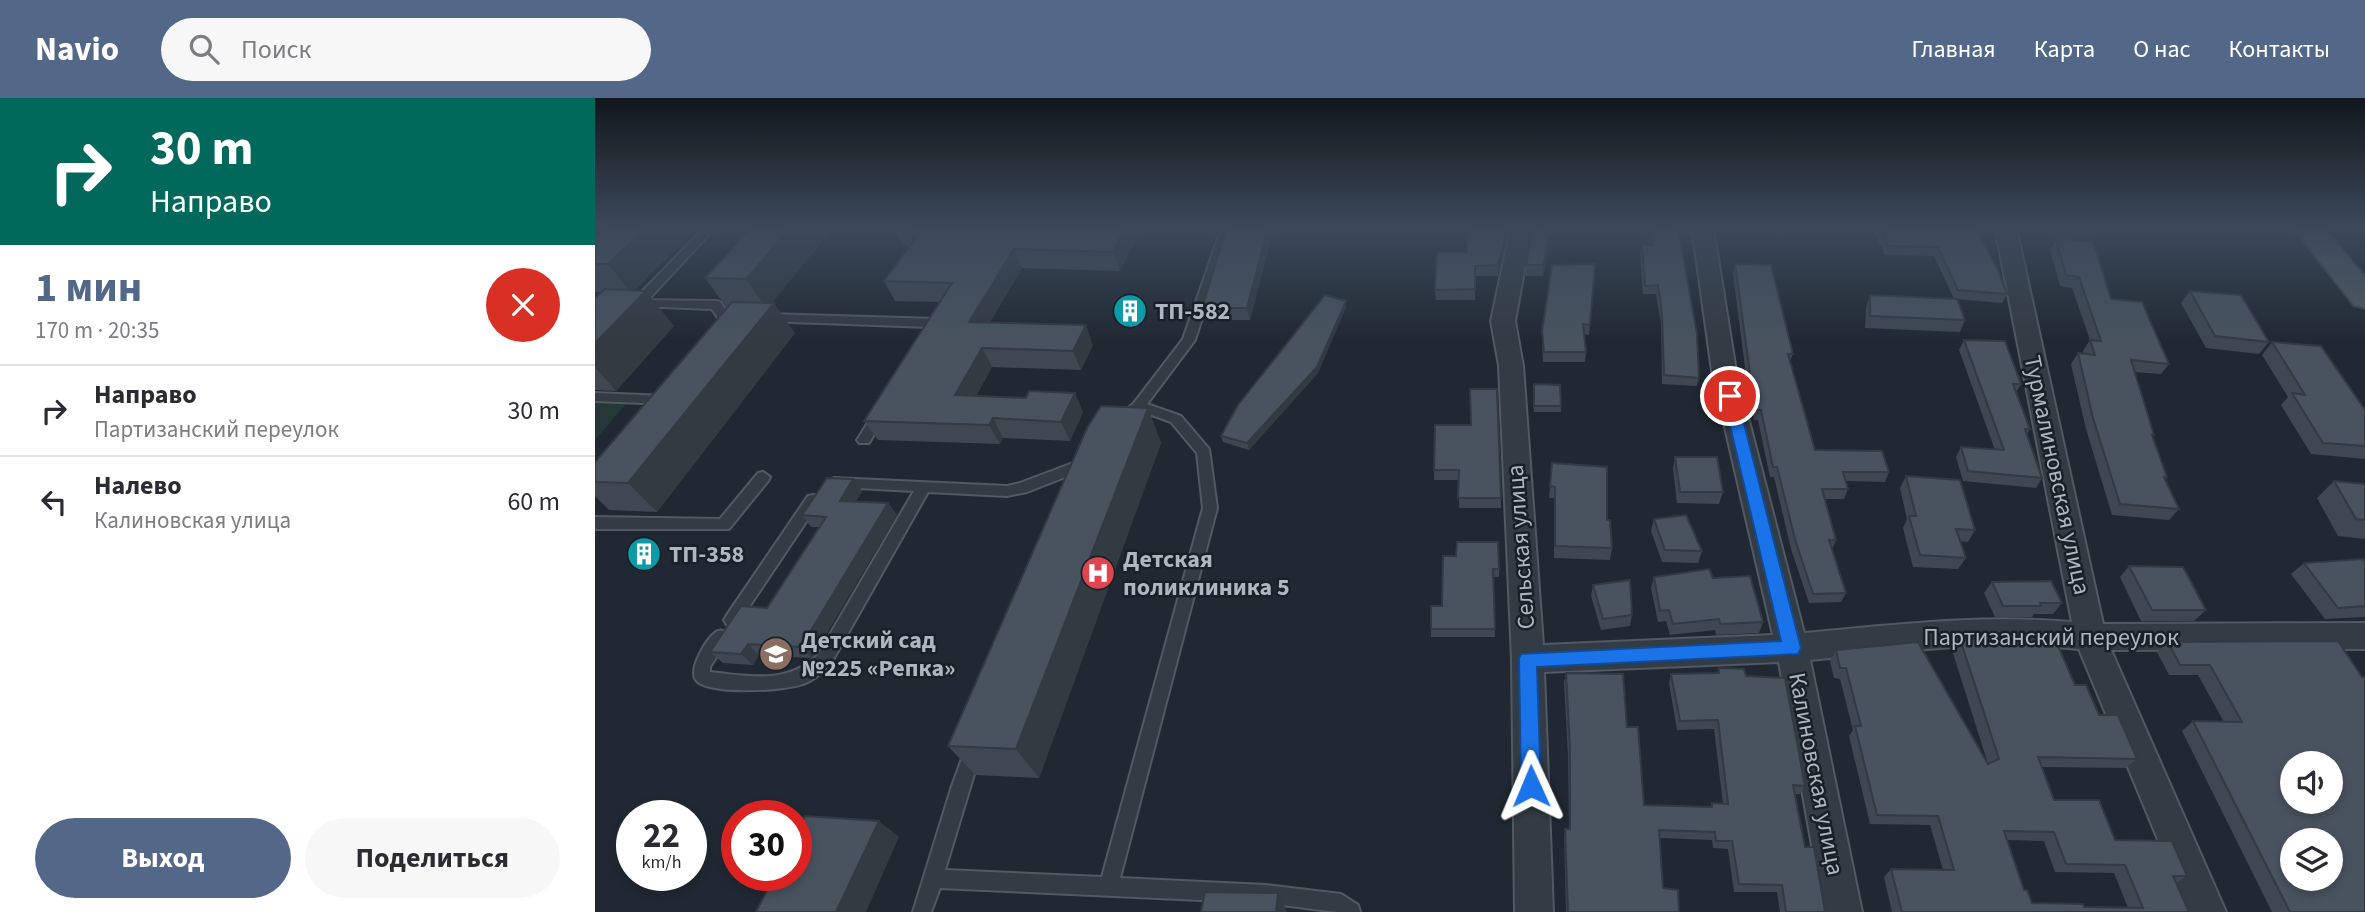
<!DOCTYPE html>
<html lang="ru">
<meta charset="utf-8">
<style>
:root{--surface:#fff;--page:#f7f7f7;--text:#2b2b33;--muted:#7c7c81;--line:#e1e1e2;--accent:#536888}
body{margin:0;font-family:"Source Sans 3",sans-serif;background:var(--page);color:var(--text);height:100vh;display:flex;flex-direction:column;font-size:26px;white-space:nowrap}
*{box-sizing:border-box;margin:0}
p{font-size:23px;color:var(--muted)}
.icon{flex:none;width:38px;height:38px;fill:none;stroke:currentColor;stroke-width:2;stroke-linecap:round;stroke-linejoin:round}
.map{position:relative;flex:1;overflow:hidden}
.details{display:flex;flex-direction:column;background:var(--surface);width:595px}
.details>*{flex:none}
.top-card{background:#00695c;color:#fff;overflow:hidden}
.fabs{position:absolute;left:1685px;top:653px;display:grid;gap:14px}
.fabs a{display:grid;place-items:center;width:63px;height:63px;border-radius:50%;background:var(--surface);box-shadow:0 4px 10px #0003;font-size:35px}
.speed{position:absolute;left:21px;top:702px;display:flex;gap:14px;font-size:35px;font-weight:700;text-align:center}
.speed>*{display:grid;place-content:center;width:91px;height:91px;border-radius:50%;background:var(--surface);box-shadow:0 4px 10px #0003;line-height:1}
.speed small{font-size:18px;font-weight:400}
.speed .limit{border:10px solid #d22;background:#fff;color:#111}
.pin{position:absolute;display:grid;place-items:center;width:60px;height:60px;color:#fff;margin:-30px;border:4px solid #fff;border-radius:50%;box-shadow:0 2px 7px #0007}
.me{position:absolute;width:77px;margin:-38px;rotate:359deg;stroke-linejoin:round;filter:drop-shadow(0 0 5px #0008)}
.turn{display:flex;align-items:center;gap:24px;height:147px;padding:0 35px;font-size:32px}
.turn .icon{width:91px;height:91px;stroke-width:2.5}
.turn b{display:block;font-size:49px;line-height:60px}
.round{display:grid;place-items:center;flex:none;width:74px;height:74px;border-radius:37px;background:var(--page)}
.summary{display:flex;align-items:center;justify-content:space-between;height:119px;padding:0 35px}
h1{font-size:42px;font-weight:700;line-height:52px;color:var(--accent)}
.button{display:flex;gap:14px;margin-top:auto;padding:14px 35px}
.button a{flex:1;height:80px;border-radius:42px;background:var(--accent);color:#fff;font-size:28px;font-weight:700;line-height:80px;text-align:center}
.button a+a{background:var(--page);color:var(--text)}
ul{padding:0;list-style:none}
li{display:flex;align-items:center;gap:21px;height:91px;padding:0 35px;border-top:2px solid var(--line)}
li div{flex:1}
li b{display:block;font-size:26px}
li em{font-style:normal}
header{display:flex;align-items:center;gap:42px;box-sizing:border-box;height:98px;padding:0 35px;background:var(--accent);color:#fff}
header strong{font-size:33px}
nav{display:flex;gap:38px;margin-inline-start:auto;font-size:24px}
.search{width:490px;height:63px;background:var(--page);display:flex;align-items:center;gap:18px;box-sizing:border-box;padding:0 24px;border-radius:38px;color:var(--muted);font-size:26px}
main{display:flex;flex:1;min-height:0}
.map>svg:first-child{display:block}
</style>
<header>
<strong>Navio</strong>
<div class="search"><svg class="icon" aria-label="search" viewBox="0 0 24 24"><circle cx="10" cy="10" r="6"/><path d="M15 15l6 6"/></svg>Поиск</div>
<nav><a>Главная</a><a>Карта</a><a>О нас</a><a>Контакты</a></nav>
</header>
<main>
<section class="details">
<div class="top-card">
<div class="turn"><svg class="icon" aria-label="right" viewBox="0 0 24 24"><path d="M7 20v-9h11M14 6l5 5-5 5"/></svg><div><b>30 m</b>Направо</div></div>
</div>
<div class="summary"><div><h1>1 мин</h1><p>170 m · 20:35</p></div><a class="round" style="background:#d93025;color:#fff"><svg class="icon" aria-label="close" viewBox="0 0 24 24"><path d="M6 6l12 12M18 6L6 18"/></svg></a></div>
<ul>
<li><svg class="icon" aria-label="right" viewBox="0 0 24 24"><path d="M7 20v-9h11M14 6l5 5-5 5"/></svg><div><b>Направо</b><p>Партизанский переулок</p></div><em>30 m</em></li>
<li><svg class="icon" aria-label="left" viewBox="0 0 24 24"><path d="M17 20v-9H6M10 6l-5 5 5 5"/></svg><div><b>Налево</b><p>Калиновская улица</p></div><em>60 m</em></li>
</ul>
<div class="button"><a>Выход</a><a>Поделиться</a></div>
</section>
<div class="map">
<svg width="1770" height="814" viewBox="0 0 1770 814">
<rect width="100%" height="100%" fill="#202933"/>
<path fill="#253736" d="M0,304l32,1 -32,37z"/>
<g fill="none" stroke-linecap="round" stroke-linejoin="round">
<g stroke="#515962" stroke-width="4">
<path id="service" d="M110,129h11l-68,73 68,1 4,1 7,10 14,2v6l-22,-1 -7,-10 -78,-3v-6z
M627,129h10l-37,113 -48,64 34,12 28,33 8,59 -97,370 146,7 75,9 17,11 2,7h-23l-71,-9 -326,-15 -9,24h-18l38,-123 17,-47 6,-2 6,2 2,6 -37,122 157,7 101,-369 -6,-55 -26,-31 -30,-11 -18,12 -6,-5 17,-15 49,-64z
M173,216l169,5 6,4 -6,9h-8v-5l-165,-6 -2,-3z
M0,295l72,3 6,4 -6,4 -72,-3z
M285,311l6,5 -17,29h-10l-2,-3 2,-3 16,-26z
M491,360l7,5 -2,4 -64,25 -20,4 -79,-4 -98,173c-9,8 -16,15 -27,19 -18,7 -96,11 -107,-4 -8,-11 11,-42 20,-48 5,-3 6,-1 11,0l2,5 -19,30v5c40,4 76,13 108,-17l96,-164 -75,-4 -7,-5 2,-4 173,8 13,-3z
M168,374l7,5 -2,4 -39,48h-134v-12l125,2 38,-46z
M218,397l5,1 2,4 -2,4 -81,121 -5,1 -5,-1 -3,-5 3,-5 81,-119z"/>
</g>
<g stroke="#515962" stroke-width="4">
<path id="minor" d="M916,129h21l-17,94 8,45 20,279 230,-10 -61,-264 -20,-144h21l23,144 68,262c89,-8 178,-19 268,-11l-77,-395h21l87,397 262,-1v26l-254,1 115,262h-38l-109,-263c-90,-9 -179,2 -269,11l52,252h-38l-45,-250 -235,10 9,240h-38l-3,-253 -13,-293 -8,-45z"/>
</g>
<g stroke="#3d444e" stroke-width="4">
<path id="primary" d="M1698,129h30l42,50v31l-11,-3z"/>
</g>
<use href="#service" fill="#333b44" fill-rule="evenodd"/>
<use href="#minor" fill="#333b44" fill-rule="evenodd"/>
<use href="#primary" fill="#515a64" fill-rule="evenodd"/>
</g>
<path fill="#3e4752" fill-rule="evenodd" d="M12,129h91l-63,63 39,36 -58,65 -21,-1v-92l6,-6h-6v-55z
M157,129l19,76 24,30 -138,179 -48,-2 -14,-14v-34l132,-154 -22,-30z
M298,129h248l-21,44 -98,-3 -32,54 103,23 -12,25 -89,-3 -16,29 107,16 -13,29 -67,-3 -3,6 -122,-4 -14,-19 77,-119 -46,-1 -11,-20 25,-34 -7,-4z
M632,129h47l-24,93h-45l-3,-12z
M915,129l-12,49h-23v24h-39l-1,-10 32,-38z
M938,129h20l-10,49h-17v-11z
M1051,129h32l21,151 -2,8 -35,-2 -1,-61 -5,-29h-13l-3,-41 2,-8h7z
M1151,129h38l-1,5 -36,-1z
M1277,129h103l32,67 -5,9 -45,-4 8,21 -5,12 -95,-4 1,-20 4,-13 84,4 -20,-43 -49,-1z
M1461,141l113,125 -8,10 -27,-2 20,63 -1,2 14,40 -2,3 14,29 -10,11 -57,-5 -26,-86 -15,-65 7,-11 6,1 -1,-3 7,-11 -18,-52 -12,-2 -10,-36z
M1000,166l-6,71 -5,-1 2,18 -1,10h-42l-1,-21v-10z
M1140,166l58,90 -3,7 25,89 74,22 -4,10 -39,-1 2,8 -4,10h-19l11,41 -4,10 14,43 -5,9 -32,1 -18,-54 -17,-72h-4l-12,-57h-4l-5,-22 -16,-124z
M1595,193l79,51 -10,12 -53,-6 -25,-45z
M751,203v6l-28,66 -69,77 -26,-8 -2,-6z
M1369,242l57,44 -5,8 14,37 -3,5 15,44 -6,10 -73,-7 -7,-24 5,-10 34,3 -36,-100z
M1677,244l93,68v49l-54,-5 -30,-49 7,-8 -26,-42z
M938,293l28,15v6h-27z
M553,310l13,35 -122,335 -64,-3 -27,-29z
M840,327l66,73v10h-42v-28h-25z
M1080,359l48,35 -4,12 -42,-1 -4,-34z
M957,365l55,57 5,28 -2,12 -56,-2v-60h-5z
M1311,378l69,54 -7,12 -8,-1 6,17 -8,11 -45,-2 -10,-39 4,-9 -7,-31z
M258,381l9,12 -6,10 32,2 9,12 -85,143 -53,-3 -6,10 -30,-2 -13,-11 57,-44 52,-81h-8l-9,-12z
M1739,383l31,3v55l-27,-3 -21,-38z
M1059,421l48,32 -4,12 -36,-1 -11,-31z
M848,458l56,13v8h-6l2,60h-64v-8l11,-23z
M1770,464v55l-40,2 -34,-45 13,-11z
M1534,468l77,44 -12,11h-53l-21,-44z
M1059,479l59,1 50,44 -4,11 -43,2 -1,-5 -45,5 -4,-14 -8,1 -7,-34z
M1397,484l70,21 -9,11h-19l-2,3h-37l-11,-24z
M998,487l39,30 -2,11 -29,4 -10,-34z
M1365,541l115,46 24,30 38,44 -11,9 -84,-1 12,33 61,40 72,36 -11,7 13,29h-297l-8,-35 7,-8 52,1 -13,-45 -60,-1 -21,-88 4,-6 -13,-51 -6,-1 -4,-17 6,-11 152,114 -36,-114zM1412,742l37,1 11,31 59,1 14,35 -44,-1 -52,-4 -8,-13z
M1743,543l27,271h-93l-90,-181 11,-10 31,1 -26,-47h-29l-12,-23 11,-10z
M1124,570l27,8 59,110 -5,8h-5l10,53 20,65h-45l-3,-20h-43l-6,-43 -15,-1 -1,-8 -52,-2 3,50 16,24h-113l-2,-75 1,-8h4l-1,-73 -4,-74 2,-9 61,54 17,78 66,2 2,-4 11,1 -9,-75 -37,1 -8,-47 2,-9 46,-1z"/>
<path fill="#323a42" d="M52,129h51l-66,66 -24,-29z
M196,129h43l-67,82 -21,-30z
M530,129h16l-21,44 -7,-19z
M673,129h6l-24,93 -3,-12z
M913,129h2l-12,49v-11z
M956,129h2l-10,49v-11z
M419,151l8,19 -43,73 -10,-19z
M51,193l28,35 -58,65 -21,-24v-24z
M751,203v6l-28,66 -69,77 -2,-7z
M179,205l21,30 -138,179 -29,-29z
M491,227l7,20 -12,25 -8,-19z
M387,250l10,19 -26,48 -11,-20z
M480,295l8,19 -13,29 -9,-19z
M553,310l13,35 -122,335 -23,-29z
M398,320l10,20 -3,6 -11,-19z
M258,381l9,12 -13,21 -9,-11z
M293,405l9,12 -85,143 -11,-11z
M153,546l11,11 -6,10 -12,-11z
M284,723l20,16 -33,75h-30z
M683,795l9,19h-11z"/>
<path fill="#48535f" stroke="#323a42" stroke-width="2" fill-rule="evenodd" d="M12,129h40l-39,37h-13v-27z
M157,129h39l-45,52 -41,-1z
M302,129h228l-12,25 -99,-3 -45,73 117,3 -13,26 -91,-3 -27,47 71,3 3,-7 46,2 -14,29 -68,-4 -4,7 -125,-4 88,-138 -68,-2 32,-43z
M632,129h41l-21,81h-45z
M871,129h42l-10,38 -23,1v23l-40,1 2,-38h30z
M938,129h18l-8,38h-17z
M1054,129h29l19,107 2,44 -35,-3 -2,-60 -4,-30 -13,1 -3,-41h10z
M1284,129h96l23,43 9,24 -49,-4 -20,-43 -50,-1z
M1461,141l37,2 18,58 31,3 27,62 -38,-4 23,75h-2l15,42h-3l15,32 -59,-5 -27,-86 -15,-65 17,2 -5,-15 11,1 -22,-64 -13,-2z
M1000,166l-5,61 -7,-1 3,28h-42l-2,-21 10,-66z
M1140,166l36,1 22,89h-5l27,96 67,1 7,21h-46l5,17h-26l14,51h-7l17,53 -33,1 -18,-55 -18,-72h-4l-12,-57h-4l-5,-22z
M10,191l41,2 -51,52v-45z
M1595,193l51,4 28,47 -54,-6z
M730,197l21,6 -29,66 -70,76 -26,-7 17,-31z
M1275,197l87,4 8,21 -95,-4z
M137,204l42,1 -146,180 -33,-1v-20z
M1369,242l41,1 16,43h-8l17,45h-5l17,49 -74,-7 -7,-24 43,3z
M1677,244l49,4 44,64v36l-42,-3 -31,-50 13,2z
M939,286l26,1 1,21h-27z
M875,291h27l4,109h-43l1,-28h-25l1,-45h36z
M506,308l47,2 -132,341 -68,-3 139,-318z
M1080,359h42l6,35h-43z
M957,365l55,4v53h3l2,28 -57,-2v-59l-5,-1z
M1311,378l54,4 15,50 -19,-1 10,29 -46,-3 -11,-39h7z
M232,380l26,1 -13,22 48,2 -87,144 -53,-3 -7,10 -31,-2 31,-46 26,2 59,-91 -24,-2z
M1739,383l31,3v36l-9,-1z
M1091,417l16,36 -37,-1 -11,-31z
M862,444h41l1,27h-6l2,60h-64v-23h11l1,-50h13z
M1768,461l2,3v44l-27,2 -34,-45z
M1534,468l54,1 23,43h-54z
M1114,471l4,9 37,-2 13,46 -43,2 -1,-5 -46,5 -4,-14 -9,1 -6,-34z
M1035,482l2,35 -29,4 -10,-34z
M1456,483l11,22h-22l1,3h-38l-11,-24z
M1365,541h95l20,46h11l13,30h19l19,44 -99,-2 16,43h45l16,40 57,1 15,35h-14l16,36h-287l-11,-43 63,1 -16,-54 -61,-1 -22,-89h6l-15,-58h-6l-4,-18 82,-8 70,122 11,-5zM1409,733l50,1 12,32 59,1 18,43 -59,-1 -1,-3 -51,-1 -5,-13h-3z
M1743,543l24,36h3v235h-75l-97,-191 49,1 -32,-57h-30l-12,-23zM1698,665h38v39h-38zM1698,742h38v38h-38z
M1124,570l25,1 2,7 39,2 20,108 -12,-1 12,62h9l11,65h-39l-4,-27 -43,-1 -7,-43h-16l-1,-9 -56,-2 4,58 15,2 1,22h-111l-3,-83h5v-81l-4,-75 57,1 4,53h11l6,78 68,2v-4l16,1 -10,-84 -38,1 -9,-47 48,-1z
M210,718l74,5 -43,91h-80l19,-37h21v-42z
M610,794l73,1 -2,19h-75z"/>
<linearGradient id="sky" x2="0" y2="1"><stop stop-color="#12171c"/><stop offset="0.53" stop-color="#3c495b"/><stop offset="1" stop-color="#3c495b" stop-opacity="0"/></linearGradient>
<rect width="1770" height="243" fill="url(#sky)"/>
<path fill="#1a73e8" stroke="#114b97" stroke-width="2" d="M1135,293l7,5 64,252 -3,6 -261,13 4,119 -3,6 -7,3 -7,-3 -3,-6 -2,-127 2,-5 260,-13 -58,-245z"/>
<defs>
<g id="building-disc" transform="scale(1.75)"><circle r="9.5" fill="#0f9aa8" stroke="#192028"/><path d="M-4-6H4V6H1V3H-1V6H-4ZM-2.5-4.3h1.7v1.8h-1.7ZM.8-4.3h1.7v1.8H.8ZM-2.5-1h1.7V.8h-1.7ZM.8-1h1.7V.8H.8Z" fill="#fff"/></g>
<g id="hospital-disc" transform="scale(1.75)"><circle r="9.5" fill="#e0444e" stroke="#192028"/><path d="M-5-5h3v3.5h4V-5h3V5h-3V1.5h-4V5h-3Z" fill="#fff"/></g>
<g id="school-disc" transform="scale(1.75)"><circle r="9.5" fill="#8d6e63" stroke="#192028"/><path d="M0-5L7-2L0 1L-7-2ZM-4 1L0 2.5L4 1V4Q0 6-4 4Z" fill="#fff"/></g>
</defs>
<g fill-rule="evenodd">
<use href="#building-disc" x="535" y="213"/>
<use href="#building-disc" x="49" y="456"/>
<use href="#hospital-disc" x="503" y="475"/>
<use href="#school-disc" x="181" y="556"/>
</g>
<g text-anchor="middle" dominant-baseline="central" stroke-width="5" stroke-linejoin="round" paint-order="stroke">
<g font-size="24" font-weight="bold" fill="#adb6c1" stroke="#192028" text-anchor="start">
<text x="560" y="213">ТП-582</text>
<text x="74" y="456">ТП-358</text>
<text x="528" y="461">Детская<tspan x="528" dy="28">поликлиника 5</tspan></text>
<text x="206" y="542">Детский сад<tspan x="206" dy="28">№225 «Репка»</tspan></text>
</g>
<g font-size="24" fill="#adb6c1" stroke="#192028">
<text transform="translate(1462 377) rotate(78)">Турмалиновская улица</text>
<text transform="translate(926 449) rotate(-94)">Сельская улица</text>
<text x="1456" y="539">Партизанский переулок</text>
<text transform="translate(1221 676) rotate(79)">Калиновская улица</text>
</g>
</g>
</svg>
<div class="fabs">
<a><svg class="icon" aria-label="sound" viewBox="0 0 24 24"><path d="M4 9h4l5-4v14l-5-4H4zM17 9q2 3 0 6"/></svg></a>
<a><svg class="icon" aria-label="layers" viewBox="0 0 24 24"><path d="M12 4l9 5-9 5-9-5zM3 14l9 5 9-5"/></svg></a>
</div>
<div class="speed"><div>22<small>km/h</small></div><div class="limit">30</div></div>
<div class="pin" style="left:1135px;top:298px;background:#d93025"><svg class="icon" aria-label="arrive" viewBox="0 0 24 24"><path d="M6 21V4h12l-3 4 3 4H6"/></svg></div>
<svg class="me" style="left:936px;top:688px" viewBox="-20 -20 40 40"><path d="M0-17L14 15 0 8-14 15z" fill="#1a73e8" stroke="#fff" stroke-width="4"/></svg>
</div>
</main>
